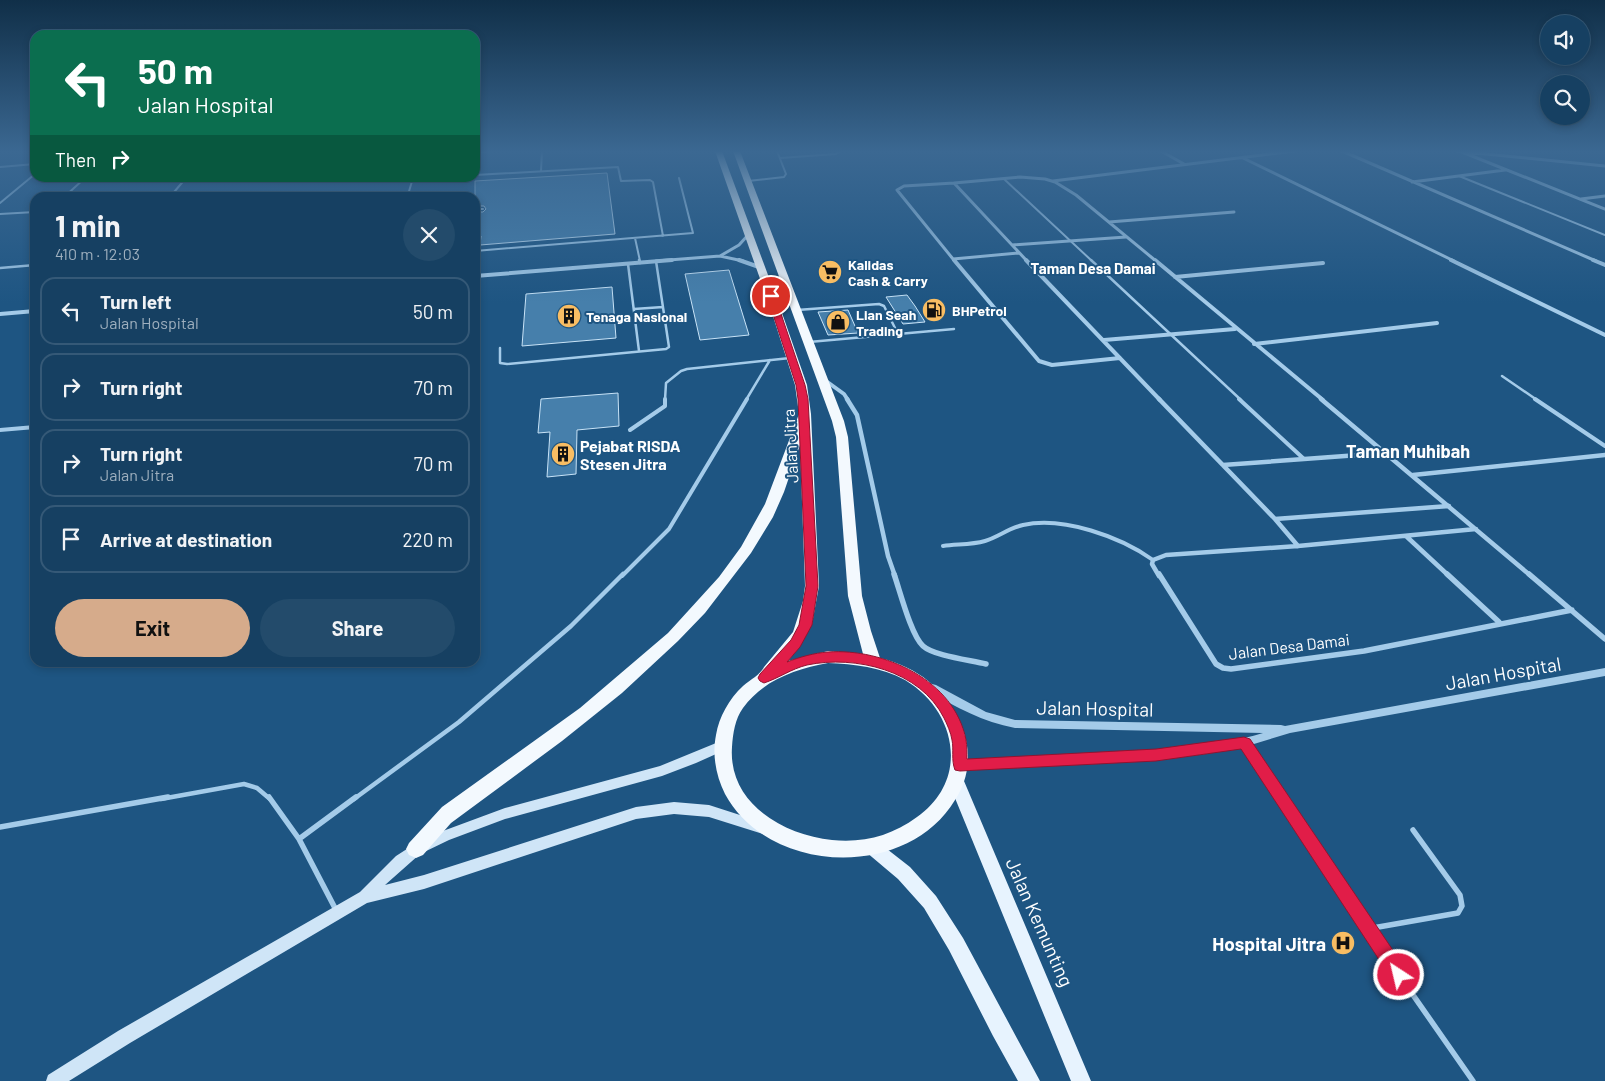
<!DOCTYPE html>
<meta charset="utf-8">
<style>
:root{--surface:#164062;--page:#234b6b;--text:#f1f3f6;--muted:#9eafbe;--line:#355977;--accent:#d6ab8b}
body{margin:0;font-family:Barlow,sans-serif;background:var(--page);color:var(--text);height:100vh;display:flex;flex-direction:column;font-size:19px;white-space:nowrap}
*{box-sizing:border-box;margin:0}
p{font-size:16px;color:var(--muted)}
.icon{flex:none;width:28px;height:28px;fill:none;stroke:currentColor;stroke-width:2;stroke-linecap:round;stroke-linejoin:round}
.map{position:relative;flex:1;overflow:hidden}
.drawer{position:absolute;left:30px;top:192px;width:450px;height:475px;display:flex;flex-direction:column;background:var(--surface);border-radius:15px;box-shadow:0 2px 8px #0003,0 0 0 1px var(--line)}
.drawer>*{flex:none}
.hud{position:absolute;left:30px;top:30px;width:450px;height:152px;border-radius:15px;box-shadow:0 2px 8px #0003,0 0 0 1px var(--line);background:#0b6e4f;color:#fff;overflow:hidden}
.buttons{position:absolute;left:1540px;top:15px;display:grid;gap:10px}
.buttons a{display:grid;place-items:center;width:50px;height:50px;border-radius:50%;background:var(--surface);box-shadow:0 2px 8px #0003,0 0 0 1px var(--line);font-size:25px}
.pin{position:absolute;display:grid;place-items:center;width:42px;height:42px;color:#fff;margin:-21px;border:2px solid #fff;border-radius:50%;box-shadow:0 1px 5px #0007}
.me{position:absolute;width:55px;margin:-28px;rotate:325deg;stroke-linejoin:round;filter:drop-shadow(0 0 4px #0008)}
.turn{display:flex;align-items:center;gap:18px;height:105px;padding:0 25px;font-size:22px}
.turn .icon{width:65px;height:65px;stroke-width:2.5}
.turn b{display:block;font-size:35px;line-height:42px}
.then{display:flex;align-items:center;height:48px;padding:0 25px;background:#0003;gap:10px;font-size:19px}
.round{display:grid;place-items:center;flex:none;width:52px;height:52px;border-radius:26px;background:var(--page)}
.head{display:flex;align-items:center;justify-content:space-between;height:85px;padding:0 25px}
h1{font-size:30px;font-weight:700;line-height:38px}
.cta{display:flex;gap:10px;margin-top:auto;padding:10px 25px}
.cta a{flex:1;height:58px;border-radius:30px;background:var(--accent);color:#111;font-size:20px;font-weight:700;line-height:58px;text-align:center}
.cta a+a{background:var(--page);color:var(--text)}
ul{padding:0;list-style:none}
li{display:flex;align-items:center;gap:15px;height:68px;margin:0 10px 8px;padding:0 15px;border:2px solid var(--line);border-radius:15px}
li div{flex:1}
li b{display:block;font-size:19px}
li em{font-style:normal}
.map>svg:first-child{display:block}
</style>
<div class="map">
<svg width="1605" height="1081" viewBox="0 0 1605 1081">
<rect width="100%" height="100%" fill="#1e5582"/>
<path fill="#467fab" stroke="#c8e3f7" d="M607,173l8,61 -135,11 1,-9 -6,1v-25h8l3,-3 -2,-3h-9v-25z
M729,270l20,65 -49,5 -15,-66z
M612,287l4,51 -94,8 4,-52z
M907,295l8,11 10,16 -22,2 -17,-27z
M848,310l10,23 -30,2 -10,-23z
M618,393l1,33 -42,4 -1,44 -29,3 3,-45 -12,1 3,-34z"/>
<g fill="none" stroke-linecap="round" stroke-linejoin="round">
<path stroke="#a4cbe9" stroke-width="2" d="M475,152l17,-1
M780,158l56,-4 5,-3
M0,167l35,-3
M541,171l1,-20
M475,175l143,-8 3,14 29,-1 3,2 10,54
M1459,176l146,59
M413,179l18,-1
M1004,179l88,82
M748,181l36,-4 2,-3 -9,-23
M63,198l22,-20
M169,198l17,-20
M407,198l6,-20
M0,203l35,-29
M475,209h8
M0,214l35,-2
M635,238l5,23
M475,251l218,-18 -14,-55"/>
<path stroke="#a4cbe9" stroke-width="2.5" d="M639,260l1,3
M1091,260l150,140
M628,264l11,87
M0,268l35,-3
M634,309l29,-2
M797,310l82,-6 5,2 14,28
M809,342l145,-13
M500,348v15l7,1 159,-15 3,-2 -13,-86
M1502,376l35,24
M665,400l1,-17 15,-12 6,-2 103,-11
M746,400l24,-40"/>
<path stroke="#a4cbe9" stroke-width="4" d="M1239,399l65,60
M1535,399l70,47
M0,430l35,-3
M630,430l35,-24v-7
M943,546c14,-2 28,-1 42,-5 13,-4 24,-13 38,-16 40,-9 98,12 130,35
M622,576l47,-47 78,-130"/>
<path stroke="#a4cbe9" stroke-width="4.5" d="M1245,743l36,56
M161,799l83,-15 13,4 13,11
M354,799l105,-77 112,-96 52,-52"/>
<path stroke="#a4cbe9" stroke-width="5.5" d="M269,797l30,42 37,71
M1281,797l86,132 106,152
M0,827l168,-30
M299,839l57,-42
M1367,929l91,-16 4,-7 -2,-11 -47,-65"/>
<path stroke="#a4cbe9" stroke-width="3" d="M1161,151l23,13
M1342,151l254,110
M1456,151l149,15
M1462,152l143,57
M1243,158l211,103
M1053,181l242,-30
M1412,182l93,-12
M954,183l-50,3 -7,4 56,69 66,-6
M1581,199l24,-3
M1109,222l125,-10
M1012,245l114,-8
M720,256l19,-11 9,-10
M953,259l2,2
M656,261l64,-5 23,5
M1027,261l-73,-78 66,-6 25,2 10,3 21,13 80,66"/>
<path stroke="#a4cbe9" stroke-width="4" d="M739,260l20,7
M954,260l85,101 13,4 68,-7
M1026,260l134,140
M1155,260l168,140
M1451,260l154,75
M1593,260l12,5
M475,276l197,-16
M1175,277l148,-14
M0,314l35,-3
M1104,340l131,-11
M1254,344l183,-21
M826,381l18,13 4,6"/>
<path stroke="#a4cbe9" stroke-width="4.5" d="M847,399l10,16 31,141 7,20
M1159,399l116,120 23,27
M1321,399l210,177
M1223,465l163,-12
M1413,475l192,-20
M1275,519l174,-13
M1406,536l43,40
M1159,576l-7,-12 1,-4 13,-5 132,-9 178,-17"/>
<path stroke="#a4cbe9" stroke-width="5.5" d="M894,574c6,17 17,61 29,72 11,10 47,14 63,18
M1159,574l57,90 7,4 8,1 133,-18 208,-41
M1447,574l52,48
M1529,574l76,65"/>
<path fill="#a4cbe9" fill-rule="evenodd" d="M1605,668v8l-315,57 -46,14 -39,7 -49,6 -196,10 -4,-2 -2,-3 2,-3 4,-2c49,-2 99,-5 148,-7 52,-3 105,-5 155,-20l-248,-5c-32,-6 -59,-21 -87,-37l-1,-3 1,-3 4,-1 4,1 50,27 29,8 266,5 4,1z"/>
<path fill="#cfe5f7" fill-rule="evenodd" d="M721,741l4,1 2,4 -2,4 -29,13 -34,13 -157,43 -56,21 -29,14 -35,31 39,-10 212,-68 38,-5 35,3 59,19 2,4 -2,4 -5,2 -54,-17 -35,-3 -38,5 -212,70 -57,14 -237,140 -61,38h-23l2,-6 70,-44 242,-139 36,-36 28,-18 81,-30 155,-42z"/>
<path fill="#e7f3fe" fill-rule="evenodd" d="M956,774l6,2 2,5 127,300h-20l-123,-300 2,-5z
M872,839l6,3 32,25 26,29 27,42 77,143h-22l-25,-45 -44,-86 -25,-42 -26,-29 -32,-27 -3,-5 3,-5z"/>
<path fill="#f3f9fe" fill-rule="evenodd" d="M715,151h7l59,159 26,75 4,29 8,172 -7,38 -12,22 -12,15 40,-10 35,3 -15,-58 -12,-159 -4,-16 -99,-270h7l104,270 4,16 14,159 9,35 9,27c37,9 66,31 81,67 11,25 9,52 -6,75 -48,80 -186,75 -230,-6 -9,-18 -13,-39 -9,-59 3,-18 13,-36 27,-49 8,-7 17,-11 21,-19l29,-35 10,-31 2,-15 -5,-141 -16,47 -11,25 -22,36 -46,60 -27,28 -56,52 -60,48 -111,82 -28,32 -7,3 -7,-3 -3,-6 3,-6 33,-36 138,-99 88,-75 51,-56 22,-30 24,-43 34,-90 -4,-29 -24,-75zM828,663c26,1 53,4 77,17 52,31 65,100 12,137 -26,19 -53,26 -85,23 -49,-5 -104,-37 -100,-93 1,-14 3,-28 11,-39 20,-28 53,-39 85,-45z"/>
</g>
<linearGradient id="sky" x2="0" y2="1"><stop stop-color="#102f48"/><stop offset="0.5" stop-color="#3b6892"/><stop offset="1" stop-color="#3b6892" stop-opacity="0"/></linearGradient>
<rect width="1605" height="303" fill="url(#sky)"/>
<path fill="#e11d48" stroke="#92132f" d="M771,293l4,3 30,89 3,14 10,187 -6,39 -12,22 -13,15c13,-5 27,-9 41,-10 55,-4 127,28 138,88 1,6 1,13 1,19l189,-10 88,-12 6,2 155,229 3,7 -3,6 -6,2 -6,-2 -152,-232 -85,12 -196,10 -5,-1c-4,-10 -1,-21 -3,-30 -1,-7 -5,-16 -8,-22 -24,-48 -89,-63 -137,-53 -16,4 -28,13 -43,18l-4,-2 -2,-3 2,-4 31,-34 8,-15 7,-39 -8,-187 -2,-14 -29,-89z"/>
<defs>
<g id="supermarket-disc" transform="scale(1.25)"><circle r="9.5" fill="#f8bd63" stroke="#1e5582"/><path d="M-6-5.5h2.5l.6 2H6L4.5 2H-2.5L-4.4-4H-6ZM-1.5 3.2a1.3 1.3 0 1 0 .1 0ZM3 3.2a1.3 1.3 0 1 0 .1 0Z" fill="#111"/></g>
<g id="fuel-disc" transform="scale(1.25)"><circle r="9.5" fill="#f8bd63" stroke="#1e5582"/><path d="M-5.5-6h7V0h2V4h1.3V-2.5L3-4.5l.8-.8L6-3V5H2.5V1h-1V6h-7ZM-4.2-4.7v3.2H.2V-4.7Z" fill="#111"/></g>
<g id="building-disc" transform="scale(1.25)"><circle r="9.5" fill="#f8bd63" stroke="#1e5582"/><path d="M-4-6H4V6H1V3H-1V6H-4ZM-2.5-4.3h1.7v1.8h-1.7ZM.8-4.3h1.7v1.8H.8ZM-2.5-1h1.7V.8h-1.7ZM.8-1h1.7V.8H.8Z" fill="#111"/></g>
<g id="shop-disc" transform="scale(1.25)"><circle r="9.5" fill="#f8bd63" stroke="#1e5582"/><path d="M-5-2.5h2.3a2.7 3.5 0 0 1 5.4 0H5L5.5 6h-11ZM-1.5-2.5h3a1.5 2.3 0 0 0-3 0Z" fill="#111"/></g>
<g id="hospital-disc" transform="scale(1.25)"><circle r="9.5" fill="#f8bd63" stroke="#1e5582"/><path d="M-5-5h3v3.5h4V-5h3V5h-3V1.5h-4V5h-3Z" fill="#111"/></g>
</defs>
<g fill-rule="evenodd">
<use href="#supermarket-disc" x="830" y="272"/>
<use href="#fuel-disc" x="934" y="310"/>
<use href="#building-disc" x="569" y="316"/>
<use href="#shop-disc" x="838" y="322"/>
<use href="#building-disc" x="563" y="454"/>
<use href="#hospital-disc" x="1343" y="943"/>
</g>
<g text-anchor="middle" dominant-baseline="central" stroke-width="4" stroke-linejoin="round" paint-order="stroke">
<g font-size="14" font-weight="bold" fill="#fff" stroke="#1e5582" text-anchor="start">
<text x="848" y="264">Kalidas<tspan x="848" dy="16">Cash &amp; Carry</tspan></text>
<text x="952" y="310">BHPetrol</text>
<text x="856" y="314">Lian Seah<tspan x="856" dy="16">Trading</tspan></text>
<text x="586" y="316">Tenaga Nasional</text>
</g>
<g font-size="15" font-weight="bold" fill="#fff" stroke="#1e5582">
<text x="1093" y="268">Taman Desa Damai</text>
</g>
<g font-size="16" font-weight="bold" fill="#fff" stroke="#1e5582" text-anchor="start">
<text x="580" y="445">Pejabat RISDA<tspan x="580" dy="18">Stesen Jitra</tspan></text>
</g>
<g font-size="16" fill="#fff" stroke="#1e5582">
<text transform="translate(790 446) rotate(-93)">Jalan Jitra</text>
<text transform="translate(1289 646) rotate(-7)">Jalan Desa Damai</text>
</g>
<g font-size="18" font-weight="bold" fill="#fff" stroke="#1e5582">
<text x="1408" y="451">Taman Muhibah</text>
</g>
<g font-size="19" fill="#fff" stroke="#1e5582">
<text transform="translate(1503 673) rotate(-10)">Jalan Hospital</text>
<text transform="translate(1095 708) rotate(1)">Jalan Hospital</text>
<text transform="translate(1040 922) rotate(66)">Jalan Kemunting</text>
</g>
<g font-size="19" font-weight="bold" fill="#fff" stroke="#1e5582" text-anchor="end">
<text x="1326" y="943">Hospital Jitra</text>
</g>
</g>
</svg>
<div class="buttons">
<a><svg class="icon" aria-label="sound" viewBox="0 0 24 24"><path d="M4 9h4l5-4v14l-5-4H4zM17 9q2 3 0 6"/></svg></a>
<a><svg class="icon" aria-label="search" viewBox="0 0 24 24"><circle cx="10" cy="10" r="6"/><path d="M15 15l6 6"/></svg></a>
</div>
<div class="pin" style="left:771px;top:296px;background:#d93025"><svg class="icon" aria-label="arrive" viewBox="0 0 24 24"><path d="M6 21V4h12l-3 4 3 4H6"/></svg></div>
<svg class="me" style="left:1399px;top:975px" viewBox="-20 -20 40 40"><circle r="17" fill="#e11d48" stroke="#fff" stroke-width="3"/><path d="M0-11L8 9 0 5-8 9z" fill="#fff"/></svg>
<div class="hud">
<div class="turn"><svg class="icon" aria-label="left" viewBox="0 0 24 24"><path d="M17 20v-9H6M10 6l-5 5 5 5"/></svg><div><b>50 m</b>Jalan Hospital</div></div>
<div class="then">Then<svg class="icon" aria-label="right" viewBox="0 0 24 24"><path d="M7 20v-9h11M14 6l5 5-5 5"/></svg></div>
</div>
<section class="drawer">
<div class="head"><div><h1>1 min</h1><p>410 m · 12:03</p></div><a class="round"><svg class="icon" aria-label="close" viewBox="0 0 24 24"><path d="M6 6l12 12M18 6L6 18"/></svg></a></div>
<ul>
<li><svg class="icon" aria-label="left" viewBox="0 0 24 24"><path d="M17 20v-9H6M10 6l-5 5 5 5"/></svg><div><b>Turn left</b><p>Jalan Hospital</p></div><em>50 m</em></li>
<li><svg class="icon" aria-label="right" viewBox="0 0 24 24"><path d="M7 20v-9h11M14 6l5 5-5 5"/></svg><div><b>Turn right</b></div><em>70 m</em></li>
<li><svg class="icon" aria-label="right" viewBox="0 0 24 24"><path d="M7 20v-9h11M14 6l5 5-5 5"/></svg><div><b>Turn right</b><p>Jalan Jitra</p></div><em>70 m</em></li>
<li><svg class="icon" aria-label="arrive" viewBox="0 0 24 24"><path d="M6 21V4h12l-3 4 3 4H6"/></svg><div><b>Arrive at destination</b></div><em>220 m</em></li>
</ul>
<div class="cta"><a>Exit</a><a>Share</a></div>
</section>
</div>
